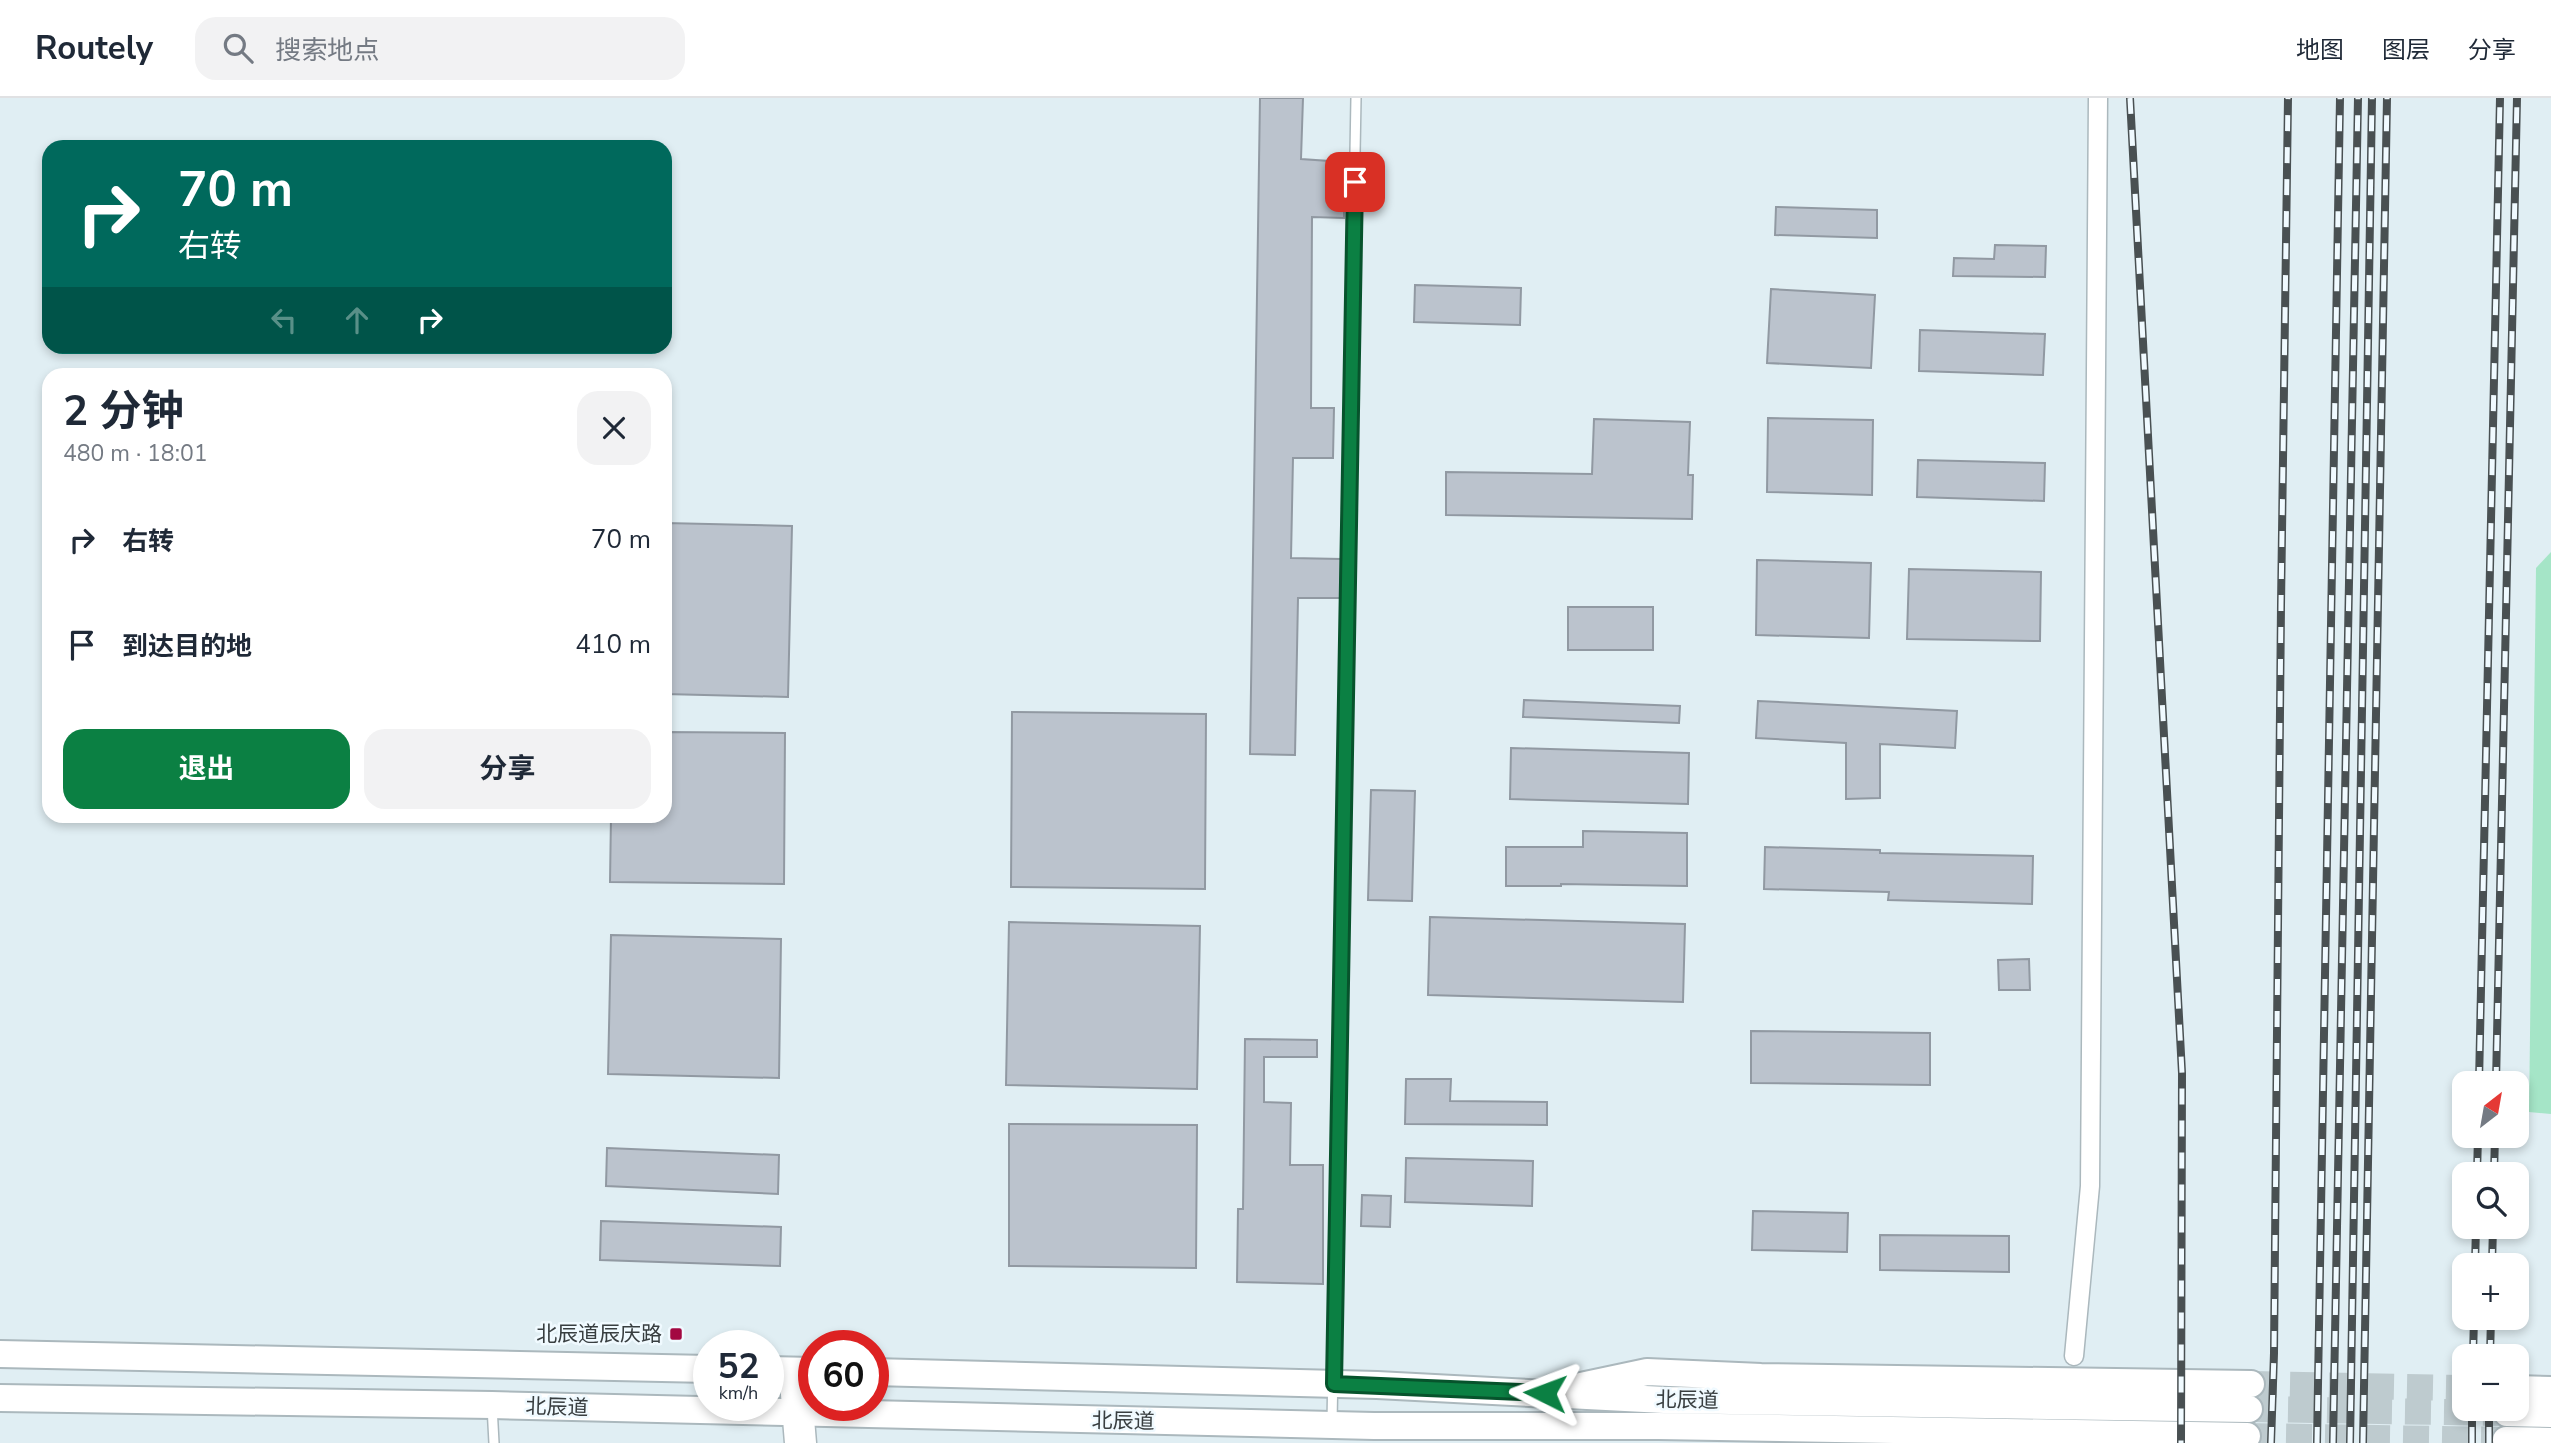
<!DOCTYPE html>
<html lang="zh">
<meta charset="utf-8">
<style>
:root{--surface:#fff;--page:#f2f2f3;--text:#1f2937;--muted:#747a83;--line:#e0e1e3;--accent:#0b8043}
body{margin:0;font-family:"Nunito Sans","Noto Sans SC",sans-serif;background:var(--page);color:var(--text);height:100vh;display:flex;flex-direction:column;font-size:26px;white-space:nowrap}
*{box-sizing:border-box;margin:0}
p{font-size:23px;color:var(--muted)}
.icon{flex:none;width:38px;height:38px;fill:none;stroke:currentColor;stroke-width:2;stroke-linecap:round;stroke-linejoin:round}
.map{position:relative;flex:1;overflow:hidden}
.sheet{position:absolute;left:42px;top:270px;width:630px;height:455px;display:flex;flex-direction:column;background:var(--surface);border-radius:21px;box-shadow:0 4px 10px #0003}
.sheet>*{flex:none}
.guide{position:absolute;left:42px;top:42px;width:630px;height:214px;border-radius:21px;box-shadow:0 4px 10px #0003;background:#00695c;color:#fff;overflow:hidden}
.needle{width:46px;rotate:31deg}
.fabs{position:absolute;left:2452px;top:973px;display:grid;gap:14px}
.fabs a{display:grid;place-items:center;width:77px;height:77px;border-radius:14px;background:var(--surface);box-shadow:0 4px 10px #0003;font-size:35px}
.speed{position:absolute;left:693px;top:1232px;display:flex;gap:14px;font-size:35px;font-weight:700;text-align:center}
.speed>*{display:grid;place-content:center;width:91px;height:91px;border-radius:50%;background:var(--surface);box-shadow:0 4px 10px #0003;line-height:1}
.speed small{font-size:18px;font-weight:400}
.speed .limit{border:10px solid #d22;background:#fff;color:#111}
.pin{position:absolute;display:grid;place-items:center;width:60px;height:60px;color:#fff;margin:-30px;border-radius:14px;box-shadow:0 4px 10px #0006}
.me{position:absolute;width:77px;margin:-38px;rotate:273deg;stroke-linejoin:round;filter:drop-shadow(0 0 5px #0008)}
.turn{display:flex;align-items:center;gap:24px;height:147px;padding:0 21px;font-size:32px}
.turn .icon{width:91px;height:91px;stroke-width:2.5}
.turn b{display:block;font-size:49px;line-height:60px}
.lanes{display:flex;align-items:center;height:66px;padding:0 21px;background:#0003;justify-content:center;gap:35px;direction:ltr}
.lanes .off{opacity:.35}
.round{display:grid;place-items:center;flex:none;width:74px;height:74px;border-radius:21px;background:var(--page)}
.headline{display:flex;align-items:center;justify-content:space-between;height:119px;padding:0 21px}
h1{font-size:42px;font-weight:700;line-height:52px}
.primary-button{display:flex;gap:14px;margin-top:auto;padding:14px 21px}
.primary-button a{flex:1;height:80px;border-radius:21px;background:var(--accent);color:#fff;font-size:28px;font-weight:700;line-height:80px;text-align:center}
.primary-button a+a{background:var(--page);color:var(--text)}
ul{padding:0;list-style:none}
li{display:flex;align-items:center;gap:21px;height:105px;padding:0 21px}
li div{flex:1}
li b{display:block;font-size:26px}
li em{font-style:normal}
header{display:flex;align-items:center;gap:42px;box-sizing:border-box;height:98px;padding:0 35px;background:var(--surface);border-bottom:2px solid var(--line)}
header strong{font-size:33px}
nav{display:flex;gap:38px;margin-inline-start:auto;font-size:24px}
.search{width:490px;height:63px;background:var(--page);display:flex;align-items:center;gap:18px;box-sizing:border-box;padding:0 24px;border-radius:21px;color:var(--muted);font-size:26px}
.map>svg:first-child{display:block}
</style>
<header>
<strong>Routely</strong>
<div class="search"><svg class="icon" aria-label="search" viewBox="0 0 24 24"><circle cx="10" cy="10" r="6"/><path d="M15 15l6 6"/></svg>搜索地点</div>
<nav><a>地图</a><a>图层</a><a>分享</a></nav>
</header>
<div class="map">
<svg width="2551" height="1345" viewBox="0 0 2551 1345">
<rect width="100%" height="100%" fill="#e0eef3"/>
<path fill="#a5e5c7" d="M2551,454v562l-22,-2 7,-544z"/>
<path fill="#bbc3cd" stroke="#9199a2" stroke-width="2" d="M1260,0h43l-2,61 43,3v56l-32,-1 -1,191h23l-1,50h-40l-2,100 50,1 -1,39h-42l-3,157 -45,-1z
M1776,109l101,3v28l-102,-3z
M1995,147l51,1 -1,31 -92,-1 1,-18 40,1z
M1415,187l106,3 -1,37 -106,-3z
M1771,191l104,6 -4,73 -104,-5z
M1920,232l125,4 -2,41 -124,-4z
M1768,320l105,2 -1,75 -105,-3z
M1594,321l96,3 -2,53h5l-1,44 -246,-4v-43l146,2z
M1918,362l127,3 -1,38 -127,-4z
M665,425l127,3 -4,171 -123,-3z
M1757,462l114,3 -2,75 -113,-3z
M1909,471l132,3 -1,69 -133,-2z
M1568,509h85v43h-85z
M1524,602l156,6 -1,17 -156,-6z
M1758,603l199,10 -2,37 -75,-4v54l-34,1v-56l-90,-5z
M1012,614l194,2 -1,175 -194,-2z
M665,634l120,1 -1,151 -174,-2 1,-66h54z
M1511,650l178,5 -1,51 -178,-5z
M1371,692l44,1 -3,110 -44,-1z
M1583,733l104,2v53l-126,-2v2h-55v-39h77z
M1765,749l115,3v3l153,3 -1,48 -144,-4 1,-8 -125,-3z
M1430,819l255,7 -2,78 -255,-7z
M1009,824l191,4 -3,163 -191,-4z
M611,837l170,4 -2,139 -171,-4z
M2029,861l1,31h-31l-1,-30z
M1751,933l179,2v52l-179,-2z
M1245,941l72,1v17h-53v45l27,1 -1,62h33v119l-86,-2 1,-73h5z
M1406,981h45l-1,22 97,1v23l-142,-1z
M1009,1026l188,1 -1,143 -187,-2z
M607,1050l172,7 -1,39 -172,-8z
M1406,1060l127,3 -1,45 -127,-4z
M1362,1097l29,1 -1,31 -29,-1z
M1753,1113l95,2 -1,39 -95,-2z
M601,1123l180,6 -1,39 -180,-6z
M1880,1137l129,1v36l-129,-2z"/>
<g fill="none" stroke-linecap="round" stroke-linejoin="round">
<path stroke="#becbcf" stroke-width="26" stroke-dasharray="26 13" stroke-linecap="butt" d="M2251,1286l213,4
M2249,1311l258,4
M2247,1338l259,4"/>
<g stroke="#abb8bd" stroke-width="12">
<path id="lane" d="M492,1308l2,37
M1332,1325l24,-1325"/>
</g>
<g stroke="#abb8bd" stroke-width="21">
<path id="street" d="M2074,1258l16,-170 8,-1088
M788,1272l6,73
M801,1272l6,73"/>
</g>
<g stroke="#abb8bd" stroke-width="30">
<path id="primary" d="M0,1256l709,15
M768,1272l46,1
M873,1274l504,13 287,15 585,9
M1581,1288l66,-14 114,5 490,7
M2516,1291l35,1
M0,1300l492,7 882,21h284l589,10
M2507,1315l44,1
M2506,1342l45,1"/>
</g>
<use href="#lane" stroke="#fff" stroke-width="9"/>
<use href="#street" stroke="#fff" stroke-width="18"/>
<use href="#primary" stroke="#fff" stroke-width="26"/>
<g stroke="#495052" stroke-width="8">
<path id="rail" d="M2130,0l52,975 -1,370
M2479,985l21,-985
M2496,985l21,-985
M2477,1076l1,-38
M2494,1076l1,-38
M2475,1167l1,-38
M2492,1167l1,-38
M2473,1258l1,-38
M2490,1258l1,-38
M2271,1345l3,-90 7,-748 7,-507
M2317,1345l23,-1345
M2333,1345l25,-1345
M2350,1345l22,-1345
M2363,1345l24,-1345
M2472,1345v-34
M2489,1345v-34"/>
</g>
<use href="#rail" stroke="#f0faff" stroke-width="5" stroke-dasharray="16" stroke-linecap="butt"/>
</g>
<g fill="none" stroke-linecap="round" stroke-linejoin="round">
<g stroke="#07532c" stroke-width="18">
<path id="route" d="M1355,84l-21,1202 211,9"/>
</g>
<use href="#route" stroke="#0b8043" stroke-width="12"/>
</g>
<rect fill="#a30841" stroke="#f0faff" stroke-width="2.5" x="669" y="1229" width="14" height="14" rx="3.5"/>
<g text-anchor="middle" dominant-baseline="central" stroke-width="5" stroke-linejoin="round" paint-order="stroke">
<g font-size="21" fill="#383e40" stroke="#f0faff" text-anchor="end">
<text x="662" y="1236">北辰道辰庆路</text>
</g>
<g font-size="21" fill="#383e40" stroke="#f0faff">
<text transform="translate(1687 1302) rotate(1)">北辰道</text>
<text transform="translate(557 1309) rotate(2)">北辰道</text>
<text transform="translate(1123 1323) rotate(1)">北辰道</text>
</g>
</g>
</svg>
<div class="fabs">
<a><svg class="needle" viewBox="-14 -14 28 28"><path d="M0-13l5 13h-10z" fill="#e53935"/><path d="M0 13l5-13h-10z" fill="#747a83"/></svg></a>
<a><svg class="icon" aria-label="search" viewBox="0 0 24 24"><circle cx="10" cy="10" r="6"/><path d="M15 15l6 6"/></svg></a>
<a>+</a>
<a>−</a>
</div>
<div class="speed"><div>52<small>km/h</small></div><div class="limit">60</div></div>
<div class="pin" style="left:1355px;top:84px;background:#d93025"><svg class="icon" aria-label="arrive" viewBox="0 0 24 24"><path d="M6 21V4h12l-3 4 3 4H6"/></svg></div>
<svg class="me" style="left:1545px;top:1295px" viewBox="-20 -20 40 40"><path d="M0-17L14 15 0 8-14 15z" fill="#0b8043" stroke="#fff" stroke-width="4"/></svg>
<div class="guide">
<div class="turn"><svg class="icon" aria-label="right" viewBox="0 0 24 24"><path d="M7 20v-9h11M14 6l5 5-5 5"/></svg><div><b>70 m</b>右转</div></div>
<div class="lanes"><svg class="icon off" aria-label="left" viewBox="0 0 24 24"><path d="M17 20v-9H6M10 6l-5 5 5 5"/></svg><svg class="icon off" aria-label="ahead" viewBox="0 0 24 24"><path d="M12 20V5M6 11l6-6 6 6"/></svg><svg class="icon" aria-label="right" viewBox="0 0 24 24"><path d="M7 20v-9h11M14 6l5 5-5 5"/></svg></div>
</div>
<section class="sheet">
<div class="headline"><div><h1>2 分钟</h1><p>480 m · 18:01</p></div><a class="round"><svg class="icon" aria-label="close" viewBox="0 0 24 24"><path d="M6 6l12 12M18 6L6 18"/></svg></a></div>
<ul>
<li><svg class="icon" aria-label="right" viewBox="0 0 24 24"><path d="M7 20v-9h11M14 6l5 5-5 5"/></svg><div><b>右转</b></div><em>70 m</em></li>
<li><svg class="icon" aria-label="arrive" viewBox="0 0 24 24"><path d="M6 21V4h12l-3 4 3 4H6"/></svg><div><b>到达目的地</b></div><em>410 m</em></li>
</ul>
<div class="primary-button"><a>退出</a><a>分享</a></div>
</section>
</div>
